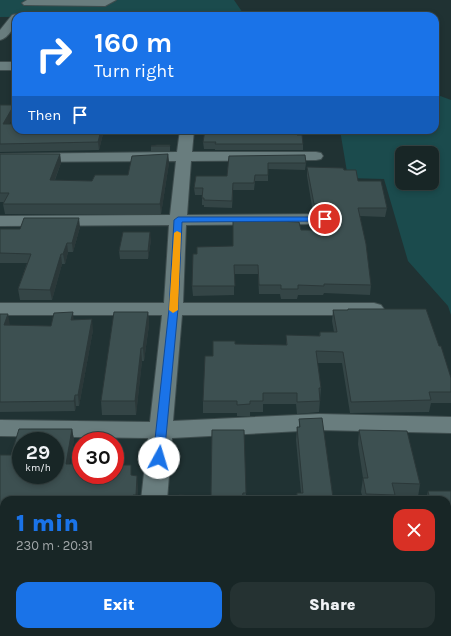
<!DOCTYPE html>
<meta charset="utf-8">
<style>
:root{--surface:#182626;--page:#253232;--text:#f1f3f6;--muted:#9fa5a7;--line:#364343;--accent:#1a73e8}
body{margin:0;font-family:Karla,sans-serif;background:var(--page);color:var(--text);height:100vh;display:flex;flex-direction:column;font-size:15px;white-space:nowrap}
*{box-sizing:border-box;margin:0}
p{font-size:13px;color:var(--muted)}
.icon{flex:none;width:22px;height:22px;fill:none;stroke:currentColor;stroke-width:2;stroke-linecap:round;stroke-linejoin:round}
.map{position:relative;flex:1;overflow:hidden}
.panel{position:absolute;left:0px;top:496px;width:451px;height:140px;display:flex;flex-direction:column;background:var(--surface);border-radius:12px 12px 0 0;box-shadow:0 2px 6px #0003,0 0 0 1px var(--line)}
.panel>*{flex:none}
.hud{position:absolute;left:12px;top:12px;width:427px;height:122px;border-radius:12px;box-shadow:0 2px 6px #0003,0 0 0 1px var(--line);background:#1a73e8;color:#fff;overflow:hidden}
.buttons{position:absolute;left:395px;top:146px;display:grid;gap:8px}
.buttons a{display:grid;place-items:center;width:44px;height:44px;border-radius:8px;background:var(--surface);box-shadow:0 2px 6px #0003,0 0 0 1px var(--line);font-size:20px}
.speed{position:absolute;left:12px;top:432px;display:flex;gap:8px;font-size:20px;font-weight:700;text-align:center}
.speed>*{display:grid;place-content:center;width:52px;height:52px;border-radius:50%;background:var(--surface);box-shadow:0 2px 6px #0003,0 0 0 1px var(--line);line-height:1}
.speed small{font-size:10px;font-weight:400}
.speed .limit{border:6px solid #d22;background:#fff;color:#111}
.pin{position:absolute;display:grid;place-items:center;width:34px;height:34px;color:#fff;margin:-17px;border:2px solid #fff;border-radius:50%;box-shadow:0 1px 4px #0007}
.me{position:absolute;width:44px;margin:-22px;rotate:6deg;stroke-linejoin:round;filter:drop-shadow(0 0 3px #0008)}
.turn{display:flex;align-items:center;gap:14px;height:84px;padding:0 16px;font-size:18px}
.turn .icon{width:52px;height:52px;stroke-width:2.5}
.turn b{display:block;font-size:28px;line-height:34px}
.then{display:flex;align-items:center;height:38px;padding:0 16px;background:#0003;gap:8px;font-size:15px}
.round{display:grid;place-items:center;flex:none;width:42px;height:42px;border-radius:12px;background:var(--page)}
.headline{display:flex;align-items:center;justify-content:space-between;height:68px;padding:0 16px}
h1{font-size:24px;font-weight:800;line-height:30px;color:var(--accent)}
.action{display:flex;gap:8px;margin-top:auto;padding:8px 16px}
.action a{flex:1;height:46px;border-radius:12px;background:var(--accent);color:#fff;font-size:16px;font-weight:800;line-height:46px;text-align:center}
.action a+a{background:var(--page);color:var(--text)}
.map>svg:first-child{display:block}
</style>
<div class="map">
<svg width="451" height="636" viewBox="0 0 451 636">
<rect width="100%" height="100%" fill="#203233"/>
<path fill="#1b4b4d" fill-rule="evenodd" d="M0,0h234l11,16 -245,1z
M435,94l16,6v215l-3,-9 -40,-45 -24,-82 -36,-1 -8,-48h95zM402,153h30v30h-30z"/>
<g fill="none" stroke-linecap="round" stroke-linejoin="round">
<g stroke="#3e4d4e" stroke-width="2">
<path id="minor" d="M27,0h89l-11,6 -81,-1 -2,-2z
M16,14l4,2h-4c0,9 -7,22 -16,24v-10l12,-15z
M0,62h16v8h-16z
M180,130h14l-2,22h124l5,1 2,3 -2,3 -5,1 -125,1 -4,54 138,-1 6,1 2,4 -2,4 -6,1 -139,1 -3,78h191l7,2 3,4 -3,4 -7,2h-192l-9,106 146,-7 132,3v16l-132,-3 -147,8 -5,62h-26l7,-62 -148,-2v-16l150,2 12,-107h-162v-12h164l5,-78 -169,1v-10l170,-1 6,-54 -176,1v-8l177,-2z
M4,596v26l-4,1v-26z
M172,632h32l2,4h-32z"/>
</g>
<use href="#minor" fill="#697d7e" fill-rule="evenodd"/>
</g>
<path fill="#344546" d="M0,105l15,8 -6,11 7,6h103l-1,4h-15l-4,16 -99,2z
M297,135l6,9v6h-88v-1h-11l-1,-7z
M170,145v6h-19v-5z
M0,154h60l1,9 -6,17 37,1 36,-6 40,-21 1,9 -8,51h-156l-2,-10 1,-2h-4z
M229,156l77,7 -1,7 -37,-1v12h-13l-1,9h-21l-1,18 -28,-1v-2h-2v-10h-7l-1,-7 33,-12z
M307,167l37,3 14,11 29,27 -2,9 -25,-1 11,69 -1,10 -46,-2 -1,2h-25l-1,4h-16l-1,-5h-21l-1,-20h-24v21l-41,1 -1,-10 5,-32 36,-8 68,-16h34l-3,-17h-19l-6,-37z
M80,227l-7,25h-5l-3,12h-3l-10,36h-32l-2,-11 9,-26h-27v-34h20z
M151,240l-3,19h-28l-1,-8z
M348,309l91,37 12,32v25h-20l-2,9 -79,1 -8,-50h-25l4,25 -2,24 -22,2 -1,-10h-33v8h-13v4h-13v-3h-34v-12l10,-45 22,-12 51,1v-10l33,1 1,-4h14l-2,-11 1,-11h15z
M148,312l1,13 -5,36h-2l-6,54h-34l-1,-14z
M0,314l10,11 41,1 23,-6 19,10 -14,76h-3l-1,5 -75,1z
M299,419l34,79h30l-2,-6 2,-14 -5,-34 1,-14 61,54 -2,13h-24v3h-98l1,-7h4l-5,-53 1,-13h2z
M72,429l2,11 -5,24 63,11 6,12 -1,13h-133v69h-4v-114h11z
M212,430l34,63v7h-68l33,-3z
M428,491h23v79h-4v-70h-21z
M217,632h100l-4,4h-90z"/>
<path fill="#2b3839" d="M14,105l1,8 -10,19 -2,-8z
M101,130h2v4l-4,16 -1,-8z
M60,154l1,9 -10,26 -1,-9z
M168,154l1,9 -8,51 -1,-10z
M79,218l1,9 -7,25 -1,-9z
M150,232l1,8 -3,19v-8z
M67,243l1,9 -3,12 -2,-10z
M61,254l1,10 -10,36 -2,-10z
M73,312l1,11 -3,-3z
M148,312l1,13 -5,36 -1,-13z
M8,314l2,11 -4,11 -2,-11z
M92,319l1,11 -14,76 -1,-11z
M141,348l1,13 -6,54 -1,-14z
M75,395l1,11 -1,5 -1,-10z
M72,429l2,11 -7,35 -1,-11z
M137,476l1,11 -1,13h-1v-5z
M309,632h8l-4,4h-8z"/>
<path fill="#3d5051" stroke="#2b3839" fill-rule="evenodd" d="M0,105h14l-11,19h13v6h85l-3,12 -98,2z
M205,130h91l1,5h5l1,9h-88l1,-2h-13z
M157,145h13v1h-19z
M0,154h60l-10,26 42,1 3,-6h33l4,-19 36,-2 -8,50h-157l6,-11h-9z
M305,155l1,8h-38v12h-13l-1,8h-21l-1,18 -28,-1v-2h-2l1,-10h-9l2,-12h31l2,-20z
M307,167l36,1 1,2h12l2,11h23l6,27h-29l8,36 5,41 -47,-1v2l-26,-1v4h-17v-4h-22l-1,-20h-24l1,21h-43l1,-32h4v-7l36,-1v-27l66,3 2,8h36l-4,-26h-19z
M24,218h55l-7,25h-5l-4,11h-2l-11,36 -32,-1 13,-35 -31,-1v-24h20z
M123,232h27l-2,19h-29z
M348,309h78l13,37h2l10,32v14h-22l2,8 -80,2 -8,-50 -27,-1 5,37h-2l1,13 -23,1v-9h-34v8h-13v3l-13,1v-4h-34l2,-45h8v-15h22v3l52,1 -1,-10 34,1v-4h17l-4,-22h15z
M73,312l-2,8 21,-1 -14,76h-3l-1,6 -74,1v-88h8l-4,11 47,1 3,-13z
M114,312h34l-5,36h-2l-6,53h-34z
M322,418l11,80h32l1,2h-69v-7h6l-6,-66h3l-1,-8z
M19,429h53l-6,35h15v11h34v-10h16v10l6,1 -1,19h-3l-1,5h-128v57h-4v-45l1,-4h-1v-53h11zM21,441h34v34h-34z
M212,430h32l2,63h-3l-1,7h-64l1,-5 32,2z
M359,430l48,1 13,53 -28,-1 3,12 -29,-1 -3,-16h5z
M428,491h23v67h-4v-58h-17z
M161,632h10l4,4h-19z
M232,632h77l-4,4h-68z"/>
<path fill="#1a73e8" stroke="#114b97" d="M178,217h147l4,2 -4,2 -143,1 -4,87 -14,149 -5,4 -6,-4 16,-149 5,-89z"/>
<path fill="#f59e0b" d="M177,231l4,2 -3,77 -5,3 -4,-3 5,-77z"/>
</svg>
<div class="buttons">
<a><svg class="icon" aria-label="layers" viewBox="0 0 24 24"><path d="M12 4l9 5-9 5-9-5zM3 14l9 5 9-5"/></svg></a>
</div>
<div class="speed"><div>29<small>km/h</small></div><div class="limit">30</div></div>
<div class="pin" style="left:325px;top:219px;background:#d93025"><svg class="icon" aria-label="arrive" viewBox="0 0 24 24"><path d="M6 21V4h12l-3 4 3 4H6"/></svg></div>
<svg class="me" style="left:159px;top:458px" viewBox="-20 -20 40 40"><circle r="19" fill="#fff"/><path d="M0-13L10 11 0 6-10 11z" fill="#1a73e8"/></svg>
<div class="hud">
<div class="turn"><svg class="icon" aria-label="right" viewBox="0 0 24 24"><path d="M7 20v-9h11M14 6l5 5-5 5"/></svg><div><b>160 m</b>Turn right</div></div>
<div class="then">Then<svg class="icon" aria-label="arrive" viewBox="0 0 24 24"><path d="M6 21V4h12l-3 4 3 4H6"/></svg></div>
</div>
<section class="panel">
<div class="headline"><div><h1>1 min</h1><p>230 m · 20:31</p></div><a class="round" style="background:#d93025;color:#fff"><svg class="icon" aria-label="close" viewBox="0 0 24 24"><path d="M6 6l12 12M18 6L6 18"/></svg></a></div>
<div class="action"><a>Exit</a><a>Share</a></div>
</section>
</div>
